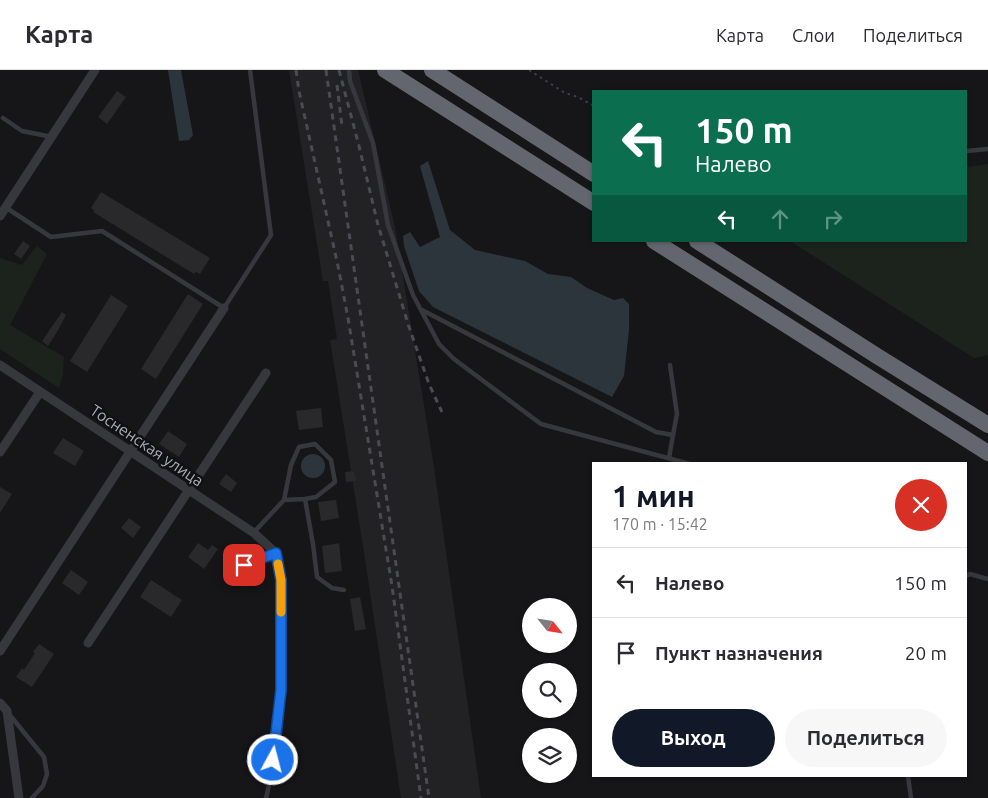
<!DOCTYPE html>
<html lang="ru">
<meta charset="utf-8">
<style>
:root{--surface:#fff;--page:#f7f7f7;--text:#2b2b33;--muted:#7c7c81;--line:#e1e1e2;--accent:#111827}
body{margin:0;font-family:Ubuntu,sans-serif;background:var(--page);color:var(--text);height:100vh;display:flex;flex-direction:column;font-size:19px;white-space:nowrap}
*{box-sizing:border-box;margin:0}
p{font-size:16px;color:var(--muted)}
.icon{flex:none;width:28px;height:28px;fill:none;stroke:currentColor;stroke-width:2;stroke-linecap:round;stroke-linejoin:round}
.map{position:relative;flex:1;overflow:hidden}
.drawer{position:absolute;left:592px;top:392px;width:375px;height:315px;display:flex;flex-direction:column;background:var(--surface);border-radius:0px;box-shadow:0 1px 4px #0004}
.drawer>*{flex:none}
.banner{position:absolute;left:592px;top:20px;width:375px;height:152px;border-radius:0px;box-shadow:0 1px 4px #0004;background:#0b6e4f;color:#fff;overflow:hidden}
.needle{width:32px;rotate:120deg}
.controls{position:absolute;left:522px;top:528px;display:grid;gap:10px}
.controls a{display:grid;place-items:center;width:55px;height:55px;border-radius:50%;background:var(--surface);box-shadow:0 1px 4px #0004;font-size:25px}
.pin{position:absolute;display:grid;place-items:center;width:42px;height:42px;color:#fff;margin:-21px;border-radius:10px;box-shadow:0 2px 8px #0006}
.me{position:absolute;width:55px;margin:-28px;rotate:7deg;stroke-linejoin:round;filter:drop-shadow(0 0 4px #0008)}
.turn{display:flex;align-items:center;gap:18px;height:105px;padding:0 20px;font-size:22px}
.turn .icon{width:65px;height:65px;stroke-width:2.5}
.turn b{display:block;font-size:35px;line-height:42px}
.lanes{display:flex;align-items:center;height:48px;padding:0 20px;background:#0003;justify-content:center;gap:25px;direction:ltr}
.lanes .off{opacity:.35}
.round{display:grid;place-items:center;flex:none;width:52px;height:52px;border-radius:26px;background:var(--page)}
.headline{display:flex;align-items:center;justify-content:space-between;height:85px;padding:0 20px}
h1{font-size:30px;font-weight:600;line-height:38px;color:var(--accent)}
.primary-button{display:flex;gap:10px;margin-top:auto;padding:10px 20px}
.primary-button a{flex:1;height:58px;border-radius:30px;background:var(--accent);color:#fff;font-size:20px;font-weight:600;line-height:58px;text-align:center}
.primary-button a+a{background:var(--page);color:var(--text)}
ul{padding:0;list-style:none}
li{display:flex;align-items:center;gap:15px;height:70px;padding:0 20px;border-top:1px solid var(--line)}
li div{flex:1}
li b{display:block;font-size:19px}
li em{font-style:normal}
header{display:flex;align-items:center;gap:30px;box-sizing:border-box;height:70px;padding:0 25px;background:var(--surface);border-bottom:1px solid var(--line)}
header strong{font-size:24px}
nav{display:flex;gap:28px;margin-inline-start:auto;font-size:18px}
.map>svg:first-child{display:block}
</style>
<header>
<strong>Карта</strong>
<nav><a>Карта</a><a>Слои</a><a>Поделиться</a></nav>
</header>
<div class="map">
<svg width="988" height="728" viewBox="0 0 988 728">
<rect width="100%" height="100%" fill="#161618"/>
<path fill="#222225" d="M289,0h69l37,157 39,240 47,331h-80l-38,-252 -33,-206 7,-1 -9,-58h-5z"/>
<path fill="#1c231d" d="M988,94v191l-14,3 -184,-117h176v-74z
M37,176l10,8 -37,71 54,32 -1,17 -4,14 -59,-39v-91l22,7z"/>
<path fill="#2c353c" d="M168,0h13l12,65 -4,5 -10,1z
M428,91l22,69 25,20 50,11 23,13 23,3 16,11 27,12 9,-2 6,6v26l-5,46 -12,21 -179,-90 -14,-16 -15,-45 -1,-10 7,-4 10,15 20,-10 -20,-71z
M301 396a12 12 0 1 1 24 0a12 12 0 1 1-24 0Z"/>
<path fill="#29292c" d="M117,21l9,6 -19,27 -9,-7z
M101,122l109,66 -10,16 -4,-2 -2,2 -101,-62 1,-2 -3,-2z
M23,171l7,5 -9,13 -7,-5z
M188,224l15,10 -47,75 -15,-10z
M111,225l17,11 -41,66 -17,-11z
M62,242l4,3 -9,17 -9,14 -6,-5z
M321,338l2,19 -24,3 -3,-19z
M168,361l19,13 -8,13 -20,-13z
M63,368l21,13 -9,15 -22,-13z
M354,401l2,10 -10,1 -1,-10z
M226,404l11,9 -6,9 -12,-8z
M0,417l12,7 -12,19z
M336,430l3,18 -18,3 -3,-19z
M129,448l12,9 -8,11 -12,-10z
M198,473l10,7 4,-5 6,4 -14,20 -16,-12z
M339,473l3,28 -17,2 -3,-27z
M71,500l17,12 -9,13 -17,-12z
M151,510l31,20 -11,17 -31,-20z
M360,527l6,32 -11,2 -5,-32z
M39,574l15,10 -22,33 -16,-10 6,-9 2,2 11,-17 -2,-1z"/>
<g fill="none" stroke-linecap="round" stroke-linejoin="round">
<path stroke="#3d3f44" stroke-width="2" stroke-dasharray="2.5 4" stroke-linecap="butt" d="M529,0l36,23 13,4 16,9"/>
<path stroke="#37383d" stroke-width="4.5" d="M349,0l1,11 23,62 15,82 25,70 26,49 15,15 87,65 149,40
M3,48l19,13 30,6
M966,81l22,-2
M5,137l46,30 51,-6 122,77 47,-73 -21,-165
M422,240l234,122 17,3 4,-21 -7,-49
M669,388l4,-23
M305,429l8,45 4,33 15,11 12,2
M254,462l30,-32 7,-35 8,-18 16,-3 16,16 4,22 -19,15 -11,2 -21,1
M228,502l48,-19
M966,506l4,-2 18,5
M9,644l35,43 3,17 -4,12 -11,12
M908,706l3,22
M266,728l5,-21 10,-87"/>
<path stroke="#37383d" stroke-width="9" d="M0,146l95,-146
M0,295l254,168 22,20 5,27v110
M0,382l40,-60
M88,573l178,-270
M0,581l224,-343
M0,633l7,8 12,87"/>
<path stroke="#63666e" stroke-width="16" d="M385,0l209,133
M432,0l162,104
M654,171l334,212
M697,171l180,115 111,69"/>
<path stroke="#4a4c52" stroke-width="3" stroke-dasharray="6 5" stroke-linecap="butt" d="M296,0l3,21 39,175 10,52 44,268 29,212
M326,0l103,728
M339,0l20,76 19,79 31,102 20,57 13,28
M337,15l5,41"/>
</g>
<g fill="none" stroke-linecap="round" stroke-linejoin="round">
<g stroke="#114b97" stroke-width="12">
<path id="route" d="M244,495l32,-12 5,27v110l-8,70"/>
</g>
<use href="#route" stroke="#1a73e8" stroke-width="9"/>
<path stroke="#f59e0b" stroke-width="9" d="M278,494l3,16v32"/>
</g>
<g text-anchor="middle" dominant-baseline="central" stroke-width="5" stroke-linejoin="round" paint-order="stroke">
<g font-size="16" fill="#a8adb8" stroke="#111113">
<text transform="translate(147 375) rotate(34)">Тосненская улица</text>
</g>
</g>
</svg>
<div class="controls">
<a><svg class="needle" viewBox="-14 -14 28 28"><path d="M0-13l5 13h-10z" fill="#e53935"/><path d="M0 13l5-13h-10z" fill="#7c7c81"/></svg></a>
<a><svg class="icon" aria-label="search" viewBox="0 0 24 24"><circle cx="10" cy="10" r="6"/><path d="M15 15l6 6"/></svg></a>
<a><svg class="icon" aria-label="layers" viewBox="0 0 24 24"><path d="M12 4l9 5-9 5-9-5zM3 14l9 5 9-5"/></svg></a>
</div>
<div class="pin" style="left:244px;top:495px;background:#d93025"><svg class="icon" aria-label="arrive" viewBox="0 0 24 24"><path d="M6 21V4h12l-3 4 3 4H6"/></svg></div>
<svg class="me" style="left:273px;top:690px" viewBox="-20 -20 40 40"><circle r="17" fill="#1a73e8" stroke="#fff" stroke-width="3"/><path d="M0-11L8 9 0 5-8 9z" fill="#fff"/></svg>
<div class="banner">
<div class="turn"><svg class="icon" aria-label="left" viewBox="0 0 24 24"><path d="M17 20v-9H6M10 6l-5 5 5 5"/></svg><div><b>150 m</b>Налево</div></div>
<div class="lanes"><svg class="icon" aria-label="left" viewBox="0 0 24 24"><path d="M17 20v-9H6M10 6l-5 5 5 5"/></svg><svg class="icon off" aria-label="ahead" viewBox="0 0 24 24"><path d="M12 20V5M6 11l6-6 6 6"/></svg><svg class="icon off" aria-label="right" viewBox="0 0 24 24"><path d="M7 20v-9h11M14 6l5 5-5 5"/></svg></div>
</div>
<section class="drawer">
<div class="headline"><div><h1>1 мин</h1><p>170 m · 15:42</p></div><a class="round" style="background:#d93025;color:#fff"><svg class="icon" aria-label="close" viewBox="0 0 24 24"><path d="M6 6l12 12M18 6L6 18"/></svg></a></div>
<ul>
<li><svg class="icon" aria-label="left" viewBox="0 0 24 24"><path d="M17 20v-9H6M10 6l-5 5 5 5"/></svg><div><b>Налево</b></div><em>150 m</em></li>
<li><svg class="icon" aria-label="arrive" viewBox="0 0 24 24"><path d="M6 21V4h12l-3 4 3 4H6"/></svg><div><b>Пункт назначения</b></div><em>20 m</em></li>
</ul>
<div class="primary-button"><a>Выход</a><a>Поделиться</a></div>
</section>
</div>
